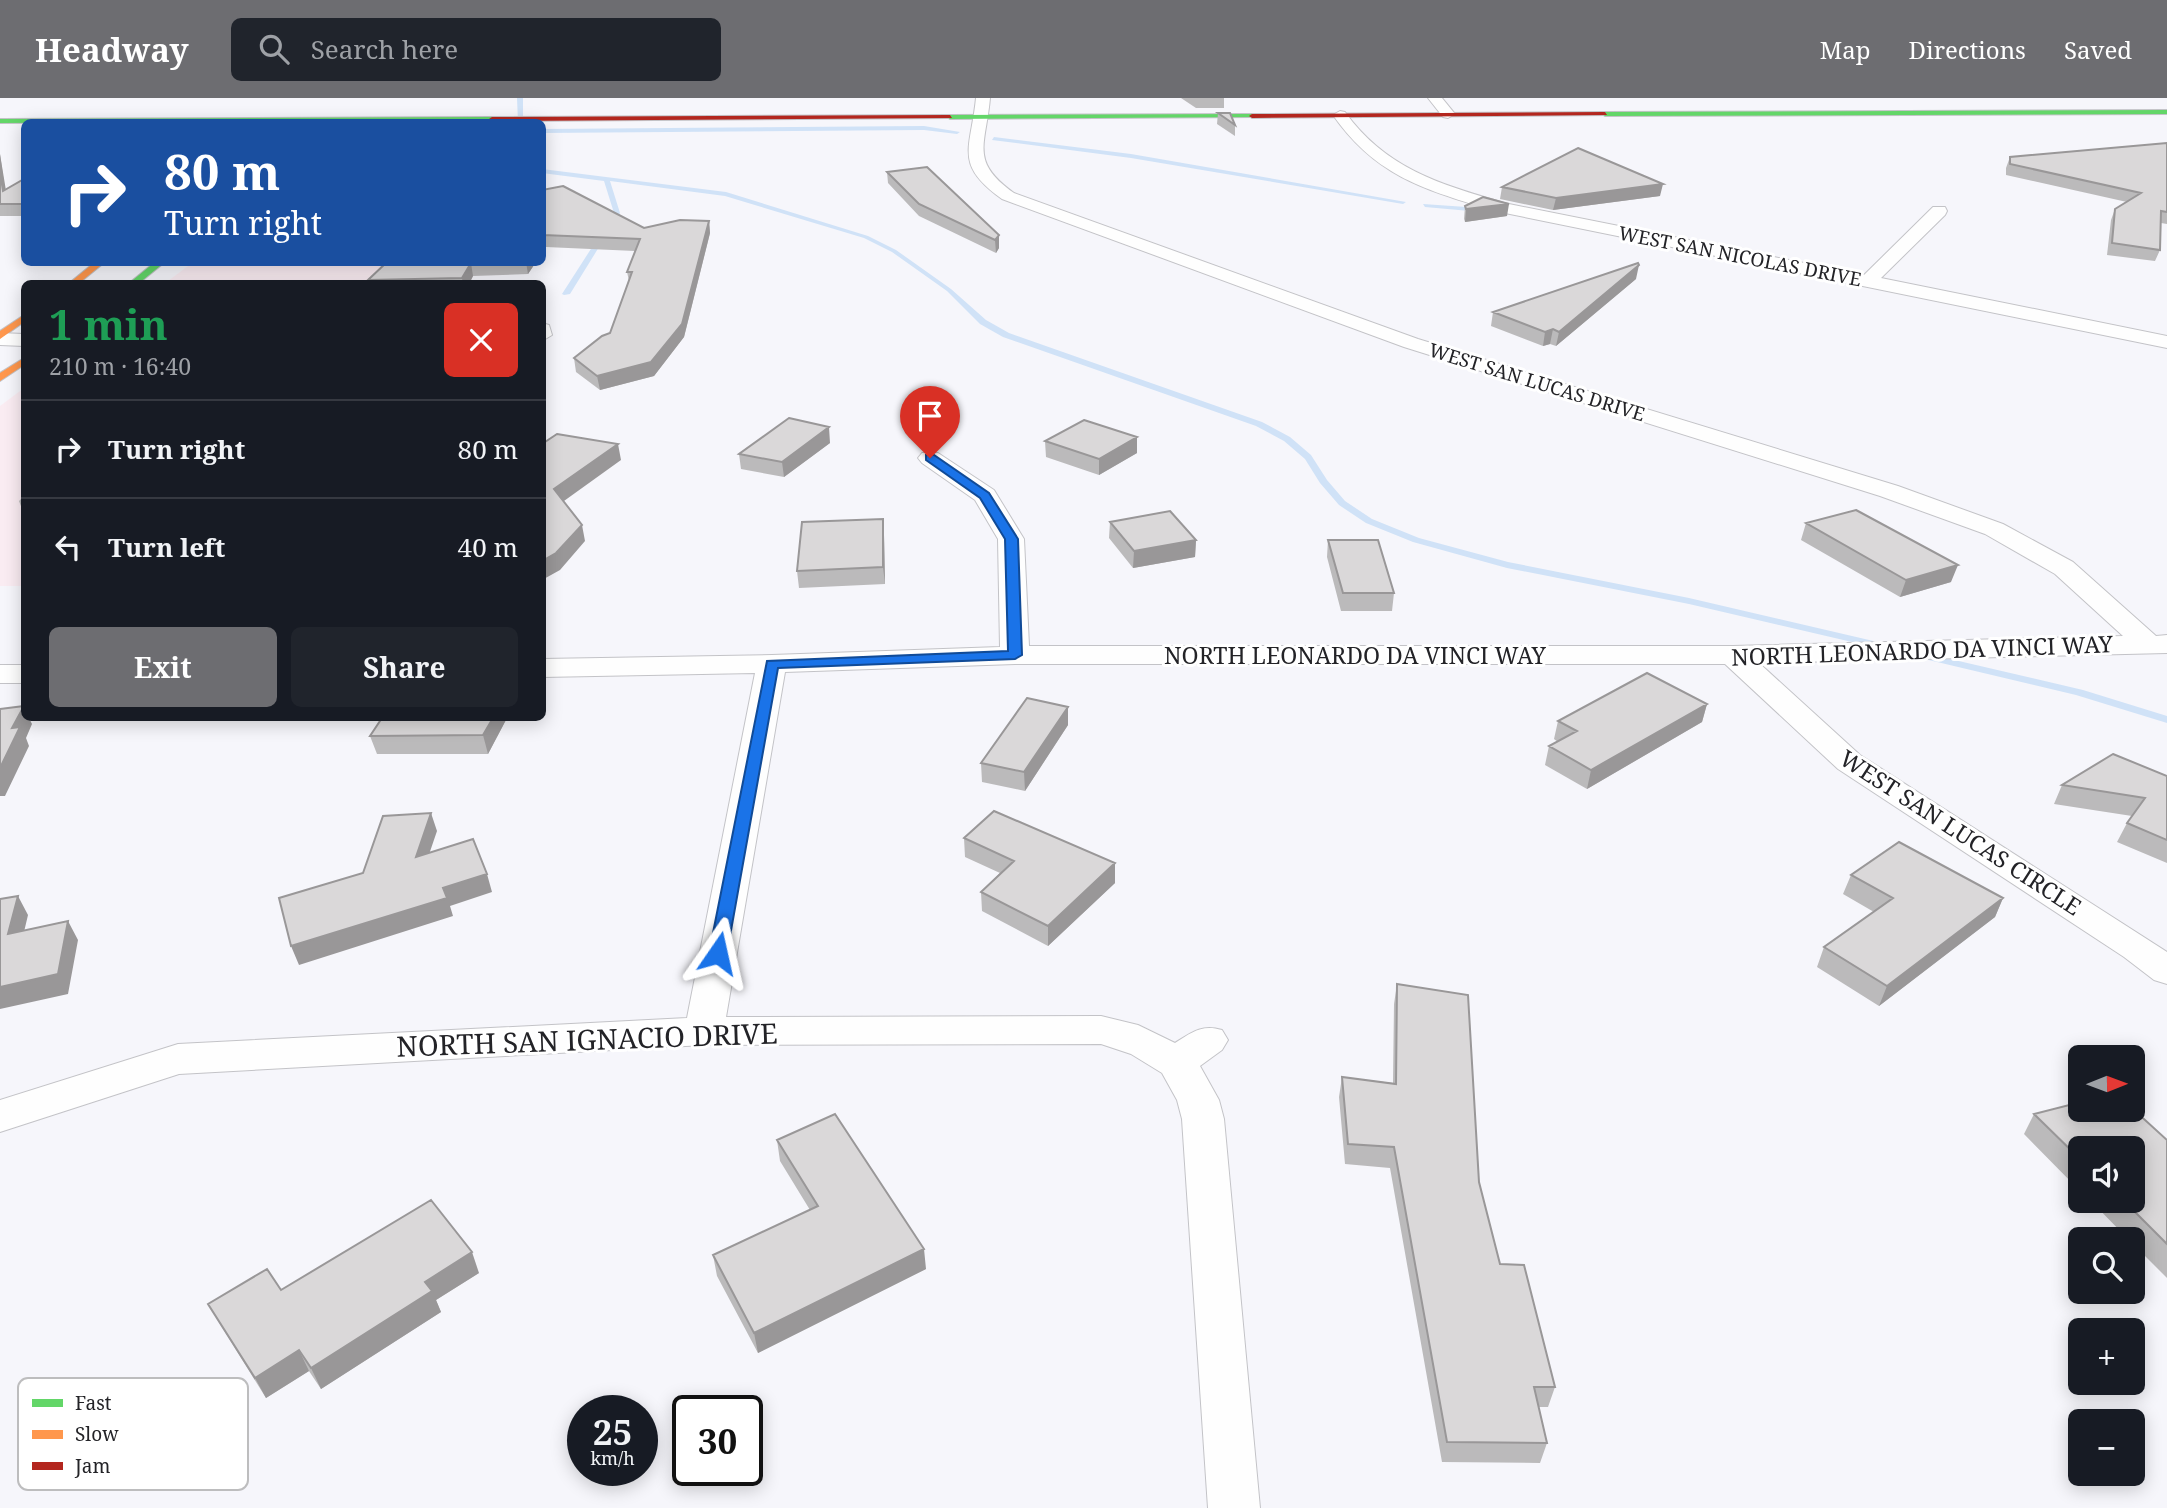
<!DOCTYPE html>
<meta charset="utf-8">
<style>
:root{--surface:#171b24;--page:#20242c;--text:#f1f3f6;--muted:#9ea1a6;--line:#363941;--accent:#6d6d71}
body{margin:0;font-family:"Noto Serif",serif;background:var(--page);color:var(--text);height:100vh;display:flex;flex-direction:column;font-size:26px;white-space:nowrap}
*{box-sizing:border-box;margin:0}
p{font-size:23px;color:var(--muted)}
.icon{flex:none;width:38px;height:38px;fill:none;stroke:currentColor;stroke-width:2;stroke-linecap:round;stroke-linejoin:round}
.map{position:relative;flex:1;overflow:hidden}
.panel{position:absolute;left:21px;top:182px;width:525px;height:441px;display:flex;flex-direction:column;background:var(--surface);border-radius:10px;box-shadow:0 4px 18px #0003}
.panel>*{flex:none}
.top-card{position:absolute;left:21px;top:21px;width:525px;height:147px;border-radius:10px;box-shadow:0 4px 18px #0003;background:#1a4fa0;color:#fff;overflow:hidden}
.needle{width:46px;rotate:89deg}
.fabs{position:absolute;left:2068px;top:947px;display:grid;gap:14px}
.fabs a{display:grid;place-items:center;width:77px;height:77px;border-radius:10px;background:var(--surface);box-shadow:0 4px 18px #0003;font-size:35px}
.speed{position:absolute;left:567px;top:1297px;display:flex;gap:14px;font-size:35px;font-weight:700;text-align:center}
.speed>*{display:grid;place-content:center;width:91px;height:91px;border-radius:50%;background:var(--surface);box-shadow:0 4px 18px #0003;line-height:1}
.speed small{font-size:18px;font-weight:400}
.speed .limit{border:4px solid #111;border-radius:10px;background:#fff;color:#111}
.pin{position:absolute;display:grid;place-items:center;width:60px;height:60px;color:#fff;margin:-72px -30px;border-radius:50% 50% 50% 0;rotate:-45deg;box-shadow:0 0 7px #0007}
.pin .icon{rotate:45deg}
.me{position:absolute;width:77px;margin:-38px;rotate:11deg;stroke-linejoin:round;filter:drop-shadow(0 0 5px #0008)}
.turn{display:flex;align-items:center;gap:24px;height:147px;padding:0 28px;font-size:32px}
.turn .icon{width:91px;height:91px;stroke-width:2.5}
.turn b{display:block;font-size:49px;line-height:60px}
.round{display:grid;place-items:center;flex:none;width:74px;height:74px;border-radius:10px;background:var(--page)}
.overview{display:flex;align-items:center;justify-content:space-between;height:119px;padding:0 28px}
h1{font-size:42px;font-weight:700;line-height:52px;color:#1e9e55}
.action{display:flex;gap:14px;margin-top:auto;padding:14px 28px}
.action a{flex:1;height:80px;border-radius:10px;background:var(--accent);color:#fff;font-size:28px;font-weight:700;line-height:80px;text-align:center}
.action a+a{background:var(--page);color:var(--text)}
ul{padding:0;list-style:none}
li{display:flex;align-items:center;gap:21px;height:98px;padding:0 28px;border-top:2px solid var(--line)}
li div{flex:1}
li b{display:block;font-size:26px}
li em{font-style:normal}
header{display:flex;align-items:center;gap:42px;box-sizing:border-box;height:98px;padding:0 35px;background:var(--accent);color:#fff}
header strong{font-size:33px}
nav{display:flex;gap:38px;margin-inline-start:auto;font-size:24px}
.search{width:490px;height:63px;background:var(--page);display:flex;align-items:center;gap:18px;box-sizing:border-box;padding:0 24px;border-radius:10px;color:var(--muted);font-size:26px}
.map>svg:first-child{display:block}
</style>
<header>
<strong>Headway</strong>
<div class="search"><svg class="icon" aria-label="search" viewBox="0 0 24 24"><circle cx="10" cy="10" r="6"/><path d="M15 15l6 6"/></svg>Search here</div>
<nav><a>Map</a><a>Directions</a><a>Saved</a></nav>
</header>
<div class="map">
<svg width="2167" height="1410" viewBox="0 0 2167 1410">
<rect width="100%" height="100%" fill="#f6f6fb"/>
<path fill="#faecf2" d="M192,165h240l-19,20 -249,1z
M24,290v198h-24v-180z"/>
<g fill="none" stroke-linecap="round" stroke-linejoin="round">
<path fill="#d0e2f7" fill-rule="evenodd" d="M517,0h6v24h-5z
M924,28l36,6 -3,2 -33,-4 -382,3v-4z
M994,39l137,17 275,48 -3,2 -272,-46 -139,-18z
M542,71l184,23 142,44 28,14 55,39 35,31 23,13 253,89 28,15 21,18 16,25 18,21 27,18 47,19 89,24 181,36 193,45 5,3 -5,3 -193,-45 -182,-36 -94,-26 -47,-19 -27,-18 -19,-22 -15,-24 -21,-18 -28,-15 -253,-89 -23,-13 -33,-33 -55,-39 -28,-14 -139,-42 -115,-15 10,32 -50,81 -6,1 -2,-1 52,-81 -10,-32 -62,-8z
M1423,106l58,4 3,2 -3,2 -56,-5z
M1920,554l163,38 84,26v7l-91,-28 -160,-38 -1,-2z"/>
<g stroke="#c3c3c7" stroke-width="2">
<path id="street" d="M976,0h14c-4,47 -21,63 24,95l404,146 480,147 105,38 70,38 83,74 11,-1v18l-408,10 101,92 307,197v32l-13,-4 -30,-23 -286,-188 -113,-105h-710l-230,8 -59,345 375,-1 37,9 37,18c17,-11 27,-19 47,-13l6,10 -6,10 -22,16 19,34 5,19 36,389h-52l-26,-389 -5,-19 -15,-27 -31,-19 -30,-10 -397,1 -525,29 -179,58v-32l178,-56 509,-26 68,-345 -213,4v-18l230,-4 228,-8 -2,-108 -23,-39 -53,-37 -4,-5 4,-5h16l56,37 30,49 5,107h704l390,-10 -68,-62 -70,-40 -105,-38 -476,-149 -402,-148c-49,-35 -31,-50 -26,-101z
M1428,0h14l13,16 -7,4 -5,-1z
M1340,13l5,1c41,57 95,72 159,91l360,72 69,-68h12l2,4 -2,4 -64,63 286,58v12l-672,-137c-69,-21 -119,-34 -162,-96z
M542,225l7,2 3,10 -10,6z
M0,235l24,1v12l-24,-1z
M0,567h24v18h-24z"/>
</g>
<g stroke="#c3c3c7" stroke-width="2">
<path id="fast" d="M2167,12v4l-562,2 -3,-2 3,-2z
M1252,16l2,3 -304,2 -3,-2 3,-2z
M492,19l2,3 -494,3v-4z
M155,164h10l-27,22h-10z"/>
</g>
<g stroke="#c3c3c7" stroke-width="2">
<path id="slow" d="M95,164h10l-27,22h-10z
M24,217v7l-24,17v-8z
M24,260v7l-24,16v-8z"/>
</g>
<g stroke="#c3c3c7" stroke-width="2">
<path id="jam" d="M1605,14l2,3 -355,3 -3,-2 3,-2z
M950,17l2,3 -460,3 -3,-2 3,-2z"/>
</g>
<use href="#street" fill="#fefefe" fill-rule="evenodd"/>
<use href="#fast" fill="#63d668" fill-rule="evenodd"/>
<use href="#slow" fill="#ff974d" fill-rule="evenodd"/>
<use href="#jam" fill="#b3261e" fill-rule="evenodd"/>
</g>
<path fill="#bbbabb" d="M1181,0h43v10h-28z
M1218,15l17,12v11l-18,-12z
M2167,45v81l-6,-1 -1,27 -5,11 -48,-6 4,-35 4,-11 12,-7 -121,-27v-7l4,-11z
M0,56l5,36 19,-11v37h-24z
M887,74l112,63v13l-3,5 -77,-37 -31,-33z
M1502,89l158,9 -107,14 -53,-11z
M542,92l102,38 65,-7 1,12 -26,104 -30,39 -54,14 -24,-18 -2,-14 36,-25 19,-52 -2,-9 8,-21 -89,-4 -4,5z
M1465,108l42,10 -42,6 -1,-3z
M387,164h149l-8,12 -55,2 -4,8h-101v-4z
M1636,181l-80,67 -6,-2 -7,2 -52,-20 2,-14z
M1137,339v16l-38,22 -53,-18 -1,-16z
M830,345l-46,34 -43,-8 -2,-15z
M24,398v18l-5,-13z
M1110,424l86,18 -1,17 -62,11 -24,-30z
M1806,425l145,59 -51,15 -99,-57z
M884,437l1,49 -86,4 -2,-17z
M1328,442l66,53 -2,18h-51l-14,-54z
M1707,606l-5,18 -115,67 -42,-24 4,-19 9,-4 -4,-3 4,-18z
M1068,609v18l-43,66 -43,-9 -1,-19z
M382,620h125l-19,36h-111l-7,-18z
M2167,678v87l-50,-21 10,-19 5,-7 -78,-12 8,-19z
M964,740l151,45 -67,63 -66,-35 -1,-19 19,-19 -35,-16z
M1851,777l152,23 -8,19 -116,89 -62,-39 7,-20 50,-35 -31,-18z
M1397,886l82,198 21,82 55,123 -7,20h-9l8,36 -7,20 -98,-1 -52,-294 -45,-4 -6,-67 3,-20 51,6 1,-79z
M2034,1016l133,26v138l-34,-34v-5h-5l-38,-39h43l-52,-52v44l-57,-58z
M777,1042l149,129 -168,84 -41,-77 -4,-21 97,-45 -30,-49z
M479,1175l-43,27 5,12 -120,77 -12,-18 -43,27 -46,-74 -12,-20 73,-14z"/>
<path fill="#999798" d="M0,56l8,49 -5,-12 -3,-19z
M1663,86l-3,12 -107,14 3,-12z
M1509,106l-2,12 -42,6 1,-13z
M709,123l1,12 -26,104 -30,39 -54,14 -3,-14z
M543,137l3,12 -4,5v-16z
M999,137v13l-3,5 -1,-13z
M526,164h10l-8,12z
M471,165l2,13 -4,8h-6l-1,-6z
M1639,167l-3,14 -80,67 3,-14z
M1553,231l-3,15 -7,2 2,-14z
M829,329l1,16 -46,34 -2,-15z
M1137,339v16l-38,22v-16z
M618,346l3,16 -64,46 -3,-17z
M883,421l1,16 1,49 -2,-17z
M582,427l3,16 -25,29 -18,10v-19z
M1196,442l-1,17 -62,11 1,-17z
M1958,467l-7,17 -51,15 6,-17z
M1707,606l-5,18 -115,67 4,-19z
M24,608v12h5l3,6 -6,14 3,8 -24,50h-5v-28l12,-40z
M1068,609v18l-43,66 -1,-19z
M493,620h14l-19,36 -5,-19z
M431,715l6,18 -15,44 -6,-18z
M1115,765v20l-67,63v-20z
M487,776l5,18 -42,14 3,10 -154,49 -8,-19 152,-58z
M18,798l10,19 -9,38 -11,-19z
M2003,800l-8,19 -116,89 8,-20z
M68,823l10,19 -10,54 -68,15v-22z
M924,1151l2,20 -168,84 -4,-20z
M472,1154l7,21 -43,27 5,12 -120,77 -10,-21 114,-86z
M299,1252l10,21 -43,27 -11,-20z"/>
<path fill="#dad8d9" stroke="#999798" stroke-width="2" d="M1218,15h12l5,12z
M2167,45v69l-6,-1 -1,39 -48,-7 3,-34 26,-16 -131,-29v-7z
M1578,50l85,36 -107,14 -54,-11z
M927,69l72,68 -4,5 -76,-36 -32,-32z
M0,74l3,19 21,-12v25h-24z
M563,88l81,42 36,-8 29,1 -27,103 -31,38 -54,14 -23,-18 28,-22 8,-3 22,-61h-5l13,-33 -97,-4 -1,1v-46z
M1483,99l26,7 -43,5 -1,-3z
M387,164h108l-24,1 -9,15 -94,2z
M1638,165l1,2 -80,67 -6,-3 -8,3 -52,-20z
M789,320l40,9 -47,35 -43,-8z
M1084,322l53,17 -38,22 -54,-18z
M557,336l61,10 -64,45 28,36 -26,28 -14,8v-117z
M1856,412l102,55 -52,15 -100,-57z
M1170,413l26,29 -62,11 -24,-29z
M883,421v48l-86,4 5,-49z
M1328,442h50l16,53h-51z
M1647,575l60,31 -116,66 -42,-24 28,-15 -19,-10z
M1027,600l41,9 -44,65 -43,-9z
M24,608l-12,22 8,-1 -20,41v-59z
M382,620h111l-10,17 -113,1z
M2113,656l54,22v64l-40,-17 18,-25 -83,-13z
M994,713l121,52 -67,63 -67,-34 33,-31 -50,-23z
M431,715l-15,44 57,-18 14,35 -44,14 4,10 -156,48 -12,-48 84,-25 20,-57z
M1899,744l104,56 -116,88 -63,-39 69,-49 -42,-23z
M18,798l-10,38 60,-13 -10,53 -58,13v-88z
M1397,886l71,11 11,187 21,82 24,1 31,122h-21l13,56 -100,-1 -53,-295 -46,-3 -6,-67 54,7z
M2081,1004v8l52,-1 34,31v104l-44,-44h10v-52h-52v12l-47,-46z
M835,1016l89,135 -170,84 -41,-78 105,-49 -41,-66z
M431,1102l41,52 -47,30 7,9 -121,77 -12,-18 -44,28 -47,-74 59,-35 14,21z"/>
<path fill="#1a73e8" stroke="#114b97" stroke-width="2" d="M926,357h8l55,38 29,46 4,116 -7,4 -237,9 -51,285 -9,6 -6,-2 -3,-4 58,-292 241,-10 -3,-112 -25,-41 -54,-38z"/>
<g text-anchor="middle" dominant-baseline="central" stroke-width="6" stroke-linejoin="round" paint-order="stroke">
<g font-size="19" fill="#232327" stroke="#fff">
<text transform="translate(1740 158) rotate(11)">WEST SAN NICOLAS DRIVE</text>
<text transform="translate(1537 284) rotate(17)">WEST SAN LUCAS DRIVE</text>
</g>
<g font-size="23" fill="#232327" stroke="#fff">
<text transform="translate(1922 552) rotate(-2)">NORTH LEONARDO DA VINCI WAY</text>
<text x="1355" y="557">NORTH LEONARDO DA VINCI WAY</text>
<text transform="translate(1961 734) rotate(33)">WEST SAN LUCAS CIRCLE</text>
</g>
<g font-size="28" fill="#232327" stroke="#fff">
<text transform="translate(587 941) rotate(-2)">NORTH SAN IGNACIO DRIVE</text>
</g>
</g>
<rect x="18" y="1280" width="230" height="112" rx="10" fill="#fff" stroke="#bdbdbe" stroke-width="2"/>
<rect x="32" y="1301" width="31" height="8" fill="#63d668"/>
<rect x="32" y="1332" width="31" height="9" fill="#ff974d"/>
<rect x="32" y="1364" width="31" height="8" fill="#b3261e"/>
<g font-size="19" fill="#232327">
<text x="75" y="1312">Fast</text>
<text x="75" y="1343">Slow</text>
<text x="75" y="1375">Jam</text>
</g>
</svg>
<div class="fabs">
<a><svg class="needle" viewBox="-14 -14 28 28"><path d="M0-13l5 13h-10z" fill="#e53935"/><path d="M0 13l5-13h-10z" fill="#9ea1a6"/></svg></a>
<a><svg class="icon" aria-label="sound" viewBox="0 0 24 24"><path d="M4 9h4l5-4v14l-5-4H4zM17 9q2 3 0 6"/></svg></a>
<a><svg class="icon" aria-label="search" viewBox="0 0 24 24"><circle cx="10" cy="10" r="6"/><path d="M15 15l6 6"/></svg></a>
<a>+</a>
<a>−</a>
</div>
<div class="speed"><div>25<small>km/h</small></div><div class="limit">30</div></div>
<div class="pin" style="left:930px;top:360px;background:#d93025"><svg class="icon" aria-label="arrive" viewBox="0 0 24 24"><path d="M6 21V4h12l-3 4 3 4H6"/></svg></div>
<svg class="me" style="left:718px;top:855px" viewBox="-20 -20 40 40"><path d="M0-17L14 15 0 8-14 15z" fill="#1a73e8" stroke="#fff" stroke-width="4"/></svg>
<div class="top-card">
<div class="turn"><svg class="icon" aria-label="right" viewBox="0 0 24 24"><path d="M7 20v-9h11M14 6l5 5-5 5"/></svg><div><b>80 m</b>Turn right</div></div>
</div>
<section class="panel">
<div class="overview"><div><h1>1 min</h1><p>210 m · 16:40</p></div><a class="round" style="background:#d93025;color:#fff"><svg class="icon" aria-label="close" viewBox="0 0 24 24"><path d="M6 6l12 12M18 6L6 18"/></svg></a></div>
<ul>
<li><svg class="icon" aria-label="right" viewBox="0 0 24 24"><path d="M7 20v-9h11M14 6l5 5-5 5"/></svg><div><b>Turn right</b></div><em>80 m</em></li>
<li><svg class="icon" aria-label="left" viewBox="0 0 24 24"><path d="M17 20v-9H6M10 6l-5 5 5 5"/></svg><div><b>Turn left</b></div><em>40 m</em></li>
</ul>
<div class="action"><a>Exit</a><a>Share</a></div>
</section>
</div>
